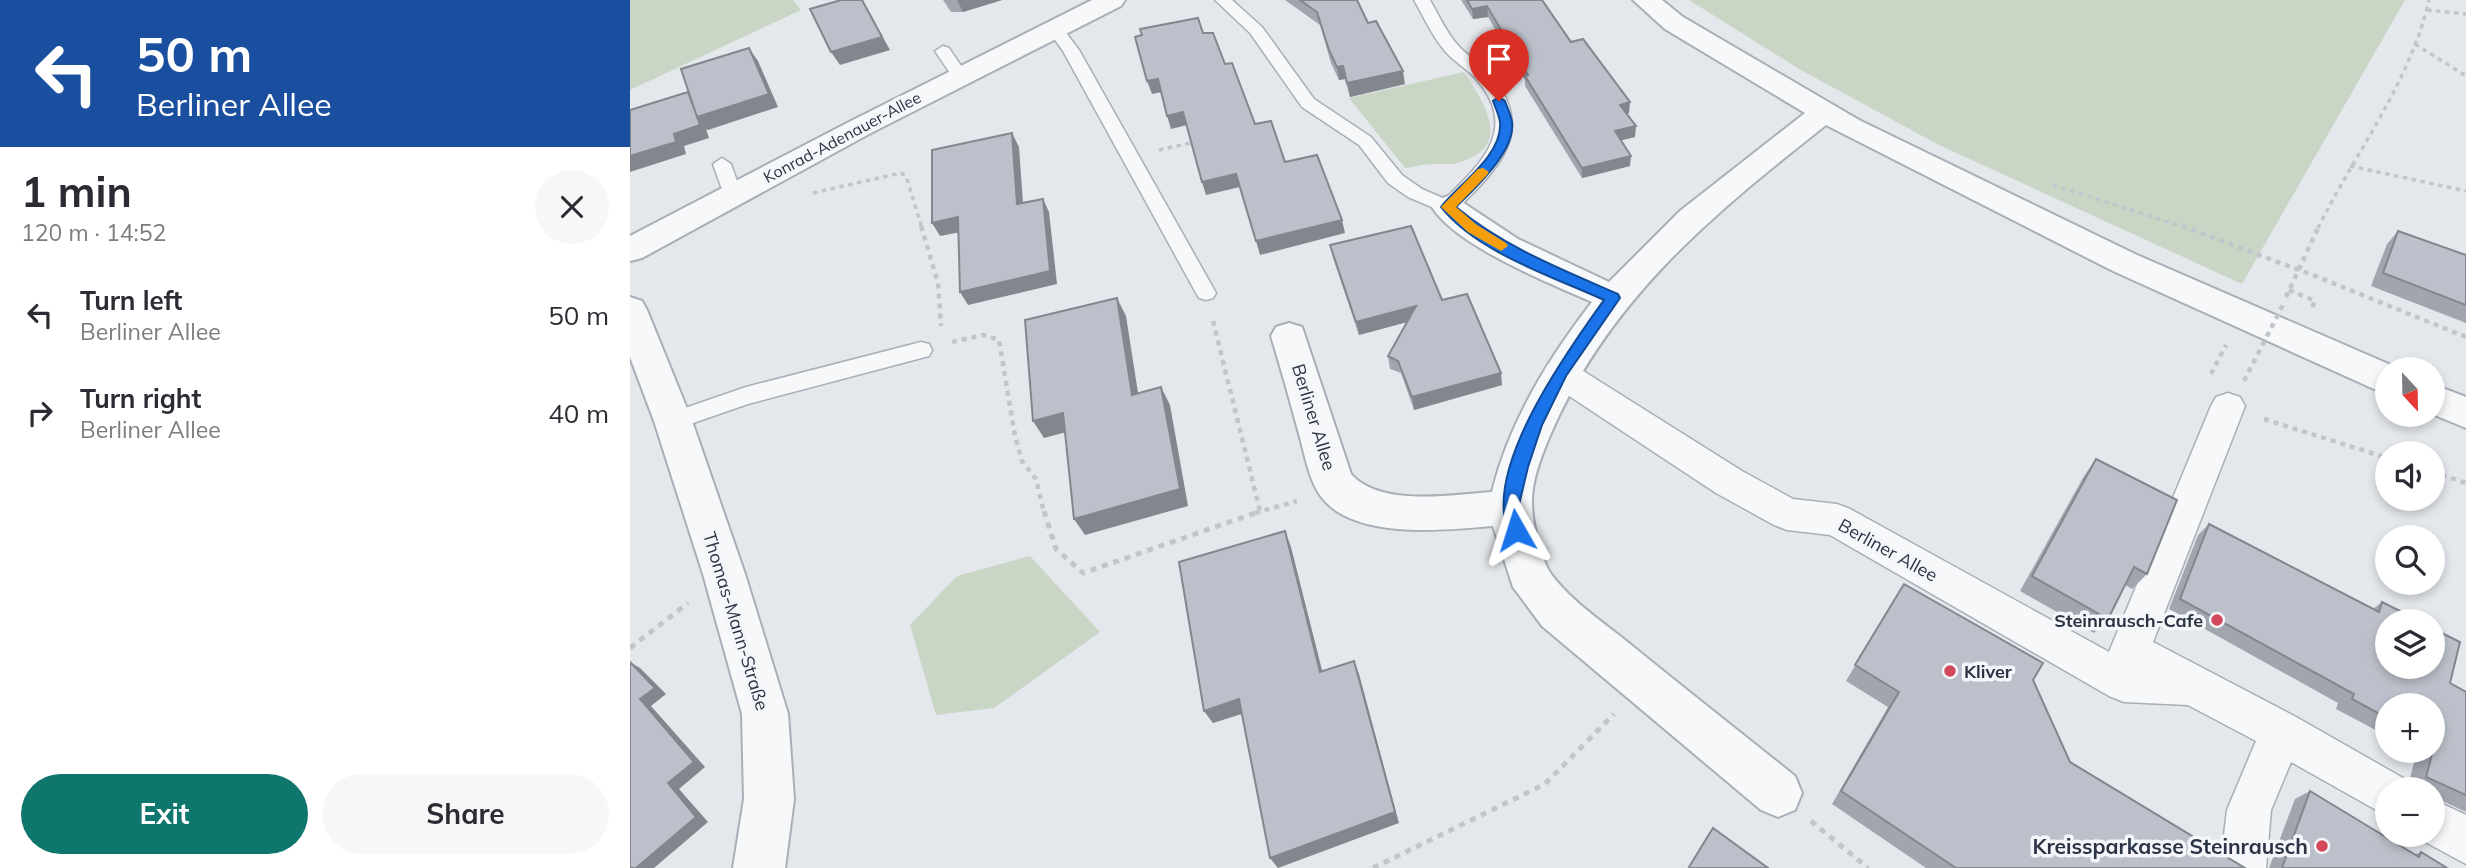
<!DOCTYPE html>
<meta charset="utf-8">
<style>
:root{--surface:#fff;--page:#f7f7f7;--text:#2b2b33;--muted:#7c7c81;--accent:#0f766e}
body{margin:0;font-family:Mulish,sans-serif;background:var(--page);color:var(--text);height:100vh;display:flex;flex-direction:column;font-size:26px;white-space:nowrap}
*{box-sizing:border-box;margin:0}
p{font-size:23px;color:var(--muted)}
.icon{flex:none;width:38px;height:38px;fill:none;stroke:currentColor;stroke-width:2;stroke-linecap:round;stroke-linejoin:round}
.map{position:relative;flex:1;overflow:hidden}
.panel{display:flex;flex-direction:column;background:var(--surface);width:630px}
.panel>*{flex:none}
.banner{background:#1a4fa0;color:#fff;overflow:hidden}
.needle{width:46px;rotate:158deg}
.tools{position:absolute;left:1745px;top:357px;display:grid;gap:14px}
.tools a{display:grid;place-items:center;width:70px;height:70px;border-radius:50%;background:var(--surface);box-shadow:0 4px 10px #0003;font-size:35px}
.pin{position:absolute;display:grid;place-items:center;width:60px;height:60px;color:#fff;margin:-72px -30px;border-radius:50% 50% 50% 0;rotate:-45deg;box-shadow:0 0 7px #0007}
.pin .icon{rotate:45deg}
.me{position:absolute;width:77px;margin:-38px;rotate:354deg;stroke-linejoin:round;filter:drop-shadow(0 0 5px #0008)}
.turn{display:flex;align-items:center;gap:24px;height:147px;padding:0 21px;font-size:32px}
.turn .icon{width:91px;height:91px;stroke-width:2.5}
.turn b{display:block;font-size:49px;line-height:60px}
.round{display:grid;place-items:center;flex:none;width:74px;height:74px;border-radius:37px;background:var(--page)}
.summary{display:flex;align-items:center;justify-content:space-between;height:119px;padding:0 21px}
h1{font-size:42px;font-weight:700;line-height:52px}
.primary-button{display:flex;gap:14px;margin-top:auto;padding:14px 21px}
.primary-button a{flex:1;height:80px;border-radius:42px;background:var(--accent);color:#fff;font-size:28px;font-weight:700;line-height:80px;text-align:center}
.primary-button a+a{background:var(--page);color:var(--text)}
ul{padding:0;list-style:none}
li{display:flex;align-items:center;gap:21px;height:98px;padding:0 21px}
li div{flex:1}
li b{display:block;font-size:26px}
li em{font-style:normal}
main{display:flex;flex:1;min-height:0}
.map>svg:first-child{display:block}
</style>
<main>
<section class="panel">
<div class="banner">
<div class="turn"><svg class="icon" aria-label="left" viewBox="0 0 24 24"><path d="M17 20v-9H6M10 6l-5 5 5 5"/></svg><div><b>50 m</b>Berliner Allee</div></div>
</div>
<div class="summary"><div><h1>1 min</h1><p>120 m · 14:52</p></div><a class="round"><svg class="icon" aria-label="close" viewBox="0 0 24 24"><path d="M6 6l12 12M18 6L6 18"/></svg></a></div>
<ul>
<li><svg class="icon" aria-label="left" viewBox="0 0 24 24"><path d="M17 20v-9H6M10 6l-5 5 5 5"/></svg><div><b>Turn left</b><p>Berliner Allee</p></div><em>50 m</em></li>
<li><svg class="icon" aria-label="right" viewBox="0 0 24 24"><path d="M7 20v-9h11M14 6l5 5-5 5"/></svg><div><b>Turn right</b><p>Berliner Allee</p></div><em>40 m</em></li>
</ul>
<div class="primary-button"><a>Exit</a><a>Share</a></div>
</section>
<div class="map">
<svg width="1836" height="868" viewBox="0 0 1836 868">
<rect width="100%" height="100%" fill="#e4e7ec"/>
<path fill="#c9d6c5" d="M0,0h163l8,10 -171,80z
M1059,0h716l-163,284 -303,-139 -140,-76z
M834,72c23,35 50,77 -10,92 -7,1 -15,-1 -22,0 -9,0 -18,3 -27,4l-56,-70z
M400,556l70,76 -106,76 -58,7 -26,-90 47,-49z"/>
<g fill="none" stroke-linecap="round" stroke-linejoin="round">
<g stroke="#a9aeb7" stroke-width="3">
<path id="service" d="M585,0h17l30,27 52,72 57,38 31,38 20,14 23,10c36,-35 74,-70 32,-119 -9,-11 -23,-18 -32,-29 -13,-15 -21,-34 -31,-51h16c8,14 15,29 25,42 10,13 25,20 36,33 47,57 6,95 -36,136h-14l-33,-14 -20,-14 -29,-38 -57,-38 -52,-74z
M425,24l6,2 18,24 137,243 -3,5 -7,2 -7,-2 -3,-5 -133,-242 -16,-22z
M313,46l6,2 19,28 -2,4h-12l-2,-4 -17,-25z
M92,158l9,6 11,31 -2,4h-14l-2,-4 -11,-31z
M291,342l8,2 3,6 -3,6 -181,48 -75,26 -8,-3 -3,-6 3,-6 81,-28z"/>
</g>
<g stroke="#a9aeb7" stroke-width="3">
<path id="pedestrian" d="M930,360l12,4 170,107 51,28 44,5 13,5 259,143 102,-246 5,-9 12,-4 12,4 5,9 -92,236 143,75 107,61 4,11h-20v27l-96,-54 -20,48 -5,58h-46l7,-58 29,-69 -68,-36 -64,-3 -15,-6 -279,-161 -43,-5 -13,-5 -58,-32 -168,-111 -5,-9 5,-9z
M1802,799l34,16v49l-50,-27 -1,-2h17z"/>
</g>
<g stroke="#a9aeb7" stroke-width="4">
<path id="minor" d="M462,0h33l-4,6 -252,128 -227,124 -12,3v-25l219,-114z
M1003,0h29l21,17 176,103 278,135 263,114h-13v24l-13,-4 -261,-118 -287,-146c-114,90 -219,175 -277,313 -17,41 -23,63 -10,106 3,11 6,21 12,30 21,28 52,48 79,70 54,44 110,88 165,132l7,17 -7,17 -17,7 -17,-7 -219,-184 -29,-39 -20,-61c-47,4 -136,14 -170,-27 -14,-17 -18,-44 -24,-65 -9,-33 -18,-65 -28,-98l5,-9 13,-4 13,4 49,147c29,33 100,21 141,18 17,-70 56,-133 100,-190 -43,-19 -136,-56 -160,-95l5,-7 11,-4 11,4 59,39 91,43 71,-71 125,-98 -140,-84z
M0,297l12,4 5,9 45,111 53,153 43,140 6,85 -9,69h-52l11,-69 -2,-85 -39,-140 -49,-153 -24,-64z
M1802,384l34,13v31l-34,-14z"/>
</g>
<path stroke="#c2c5cb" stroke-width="3.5" stroke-dasharray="4.5 4.5" stroke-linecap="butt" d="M1797,10l39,4
M1785,44l51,32
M529,150l36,-8
M1720,166l116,25
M1423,185l134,43
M183,193l88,-20 5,3 16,52
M1688,228c37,-75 92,-145 111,-228"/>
<path stroke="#c2c5cb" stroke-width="4.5" stroke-dasharray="5 5" stroke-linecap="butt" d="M291,226l17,57 3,43
M1552,226l131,49 153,62
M1659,290l26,11 -3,7
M1656,297l33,-71
M583,321l47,190
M322,342l31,-7 16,5 16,96 7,25 14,18 8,34
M1584,373l-2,-1 14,-27
M1634,419l123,39
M1802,472l34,11
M625,513l42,-12"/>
<path stroke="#c2c5cb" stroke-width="5" stroke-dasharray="6 6" stroke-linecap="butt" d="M414,511l12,38 27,24 178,-62
M0,648l58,-45
M1181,821l57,47
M743,868l172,-84 69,-70"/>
<use href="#service" fill="#f7f8fa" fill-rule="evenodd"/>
<use href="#pedestrian" fill="#f7f8fa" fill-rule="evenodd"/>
<use href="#minor" fill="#f7f8fa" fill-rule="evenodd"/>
<path stroke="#c2c5cb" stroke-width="4.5" stroke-dasharray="5 5" stroke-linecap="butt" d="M1614,381l41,-80"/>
</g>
<path fill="#a1a5ae" d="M313,0h59l-39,12h-12z
M655,0h72l11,23 37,61 -55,13 -5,-18 -6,1 -8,-17 -11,-38z
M831,0h81l29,42 58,71 -2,1 8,23 -14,3 9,26 -48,12 -57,-92v-6l-37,-63 -15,2z
M1768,231l68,24v68l-95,-37 16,-42z
M700,245l112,55 60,85 -88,25 -13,-37 -11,-4 -2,-13 19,-34 -48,13 -26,-77z
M1466,459l51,115 -15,15 -7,-4 -17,34 -14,14 -74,-42 64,-115z
M1579,524l164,85 9,-7 68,81 16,9v120l-34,-16v-7h-15l-9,-4 9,-33 -3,-1h18v-46h-45v31l-51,-27 2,-6 -169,-94 29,-74z
M1274,584l129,96 37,82 175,106h-319l-94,-64 56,-97 -42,-26z
M1680,791l105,63 6,-2 26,16h-178l26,-69z"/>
<path fill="#83868d" d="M232,0l28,50 -50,15 -9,-13z
M327,0h45l-39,12z
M857,6l1,11 -15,2 -1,-10z
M119,48l9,13 20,46 -70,23 -2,-1 3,9 -25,8 2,8 -56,18v-16l44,-22 14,-42z
M713,66l2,13 -6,1 -2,-13z
M773,71l2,13 -55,13 -3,-14z
M528,79l4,13 -10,2 -5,-13z
M1000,102l-1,11 -9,2v-10z
M553,112l4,13 -16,4 -4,-13z
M1006,126l-1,11 -21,5 1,-11z
M382,133l7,14 5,71 -7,-14z
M1001,156l-1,10 -48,12v-10z
M606,174l4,13 -34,8 -4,-13z
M413,199l6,13 8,72 -89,21 -8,-13z
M328,217l8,14 -26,5 -8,-13z
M712,220l3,13 -85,22 -4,-14z
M487,298l9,18 15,96 -9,-17z
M786,306l2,13 -59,16 -3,-13z
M871,373l1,12 -88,25 -2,-13z
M531,387l9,18 18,101 -103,29 -11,-16z
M433,413l11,17 -30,8 -11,-17z
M655,531l6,16 35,139 -6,-14z
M724,661l5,13 40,149 -121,45 -8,-10z
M0,662l10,6 26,26 -15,12 54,61 -26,22 29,33 -54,46h-18l32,-85 -28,-84z
M609,699l9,13 -35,11 -9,-12z"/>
<path fill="#bbc0ca" stroke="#83868d" stroke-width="2" d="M211,0h21l20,37 -51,15 -21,-43z
M670,0h57l11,23 8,-2 27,50 -56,12 -4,-17 -6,1 -8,-17 -12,-38z
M837,0h75l29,42 12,-3 47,63 -10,3 16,21 -21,5 16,25 -49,12 -57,-92 3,-1 -41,-69 -15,3z
M568,18l5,15h10l12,31 7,-1 23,61 16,-3 14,41 32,-7 25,65 -86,21 -20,-67 -34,8 -19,-70 -16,4 -9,-37 -11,2 -12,-44 7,-2 -2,-6z
M119,48l20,46 -72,23 -16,-48z
M58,92l12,33 -26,9 2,8 -46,14v-46z
M382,133l5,71 26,-5 7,72 -90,21 -2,-75 -26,6v-73z
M781,226l31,74 25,-6 34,79 -89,24 -14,-36 -10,-5 28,-50 -60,16 -26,-77z
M1768,231l68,24v50l-83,-32z
M487,298l15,97 29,-8 19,102 -106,30 -11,-106 -30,8 -8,-101z
M1466,459l81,41 -30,74 -13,-7 -26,52 -76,-43z
M1579,524l170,88 3,-10 38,19h-33v46h45v-39l28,14 -10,41 16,9v103l-40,-18 9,-34 -3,-1v-37h-45v13l-35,-19 2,-5 -174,-95z
M655,531l35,141 34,-11 41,151 -125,46 -31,-159 -35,12 -25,-149z
M1274,584l139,79 -10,17 37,82 175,106h-289l-115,-77 58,-99 -44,-27z
M0,662l25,26 -15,11 54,63 -26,21 28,34 -60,51h-6z
M1680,791l109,66 2,-5 26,16h-165z
M1083,828l55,40h-77l-2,-1z"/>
<path fill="#1a73e8" stroke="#114b97" stroke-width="2" d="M869,97l6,4c2,6 6,14 7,21 4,29 -37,66 -56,85 48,40 105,62 162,87l2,4 -54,78 -24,49 -14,42 -10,42 6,21 -2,5 -6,3 -6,-3c-31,-62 58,-185 94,-235 -50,-23 -128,-48 -163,-93 18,-23 62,-52 59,-85 -1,-7 -5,-15 -7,-21z"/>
<path fill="#f59e0b" d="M853,168l6,4 -2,3 -31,32 21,18 29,18 2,3 -7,5 -33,-19 -27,-25 37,-38z"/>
<g fill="#d1495b" stroke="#f4f6f9" stroke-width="2.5">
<circle cx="1587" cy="620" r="7"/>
<circle cx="1320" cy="671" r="7"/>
<circle cx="1692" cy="846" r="7"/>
</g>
<g text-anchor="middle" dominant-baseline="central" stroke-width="7" stroke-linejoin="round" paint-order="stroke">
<g font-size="16" fill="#2b3445" stroke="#f4f6f9">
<text transform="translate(212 137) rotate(-28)">Konrad-Adenauer-Allee</text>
</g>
<g font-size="18" fill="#2b3445" stroke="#f4f6f9">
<text transform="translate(684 417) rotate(73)">Berliner Allee</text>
<text transform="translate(1258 550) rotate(29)">Berliner Allee</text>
<text transform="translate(106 621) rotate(73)">Thomas-Mann-Straße</text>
</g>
<g font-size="18" font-weight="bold" fill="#2b3445" stroke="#f4f6f9" text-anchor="end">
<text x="1573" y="620">Steinrausch-Cafe</text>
<text x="1334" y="671" text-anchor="start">Kliver</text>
</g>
<g font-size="21" font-weight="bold" fill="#2b3445" stroke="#f4f6f9" text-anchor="end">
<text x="1678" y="846">Kreissparkasse Steinrausch</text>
</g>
</g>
</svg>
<div class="tools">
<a><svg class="needle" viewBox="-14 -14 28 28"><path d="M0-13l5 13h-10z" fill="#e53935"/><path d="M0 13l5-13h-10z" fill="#7c7c81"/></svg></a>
<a><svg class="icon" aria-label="sound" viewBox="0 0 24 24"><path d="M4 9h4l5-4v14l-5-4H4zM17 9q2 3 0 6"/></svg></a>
<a><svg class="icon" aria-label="search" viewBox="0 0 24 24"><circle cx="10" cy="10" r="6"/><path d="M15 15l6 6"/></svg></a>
<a><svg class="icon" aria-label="layers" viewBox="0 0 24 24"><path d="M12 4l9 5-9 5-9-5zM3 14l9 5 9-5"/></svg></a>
<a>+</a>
<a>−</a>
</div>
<div class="pin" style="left:869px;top:101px;background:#d93025"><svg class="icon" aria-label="arrive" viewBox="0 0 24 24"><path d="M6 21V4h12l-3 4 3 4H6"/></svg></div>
<svg class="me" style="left:886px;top:530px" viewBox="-20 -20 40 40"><path d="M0-17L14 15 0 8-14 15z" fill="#1a73e8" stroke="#fff" stroke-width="4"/></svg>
</div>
</main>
